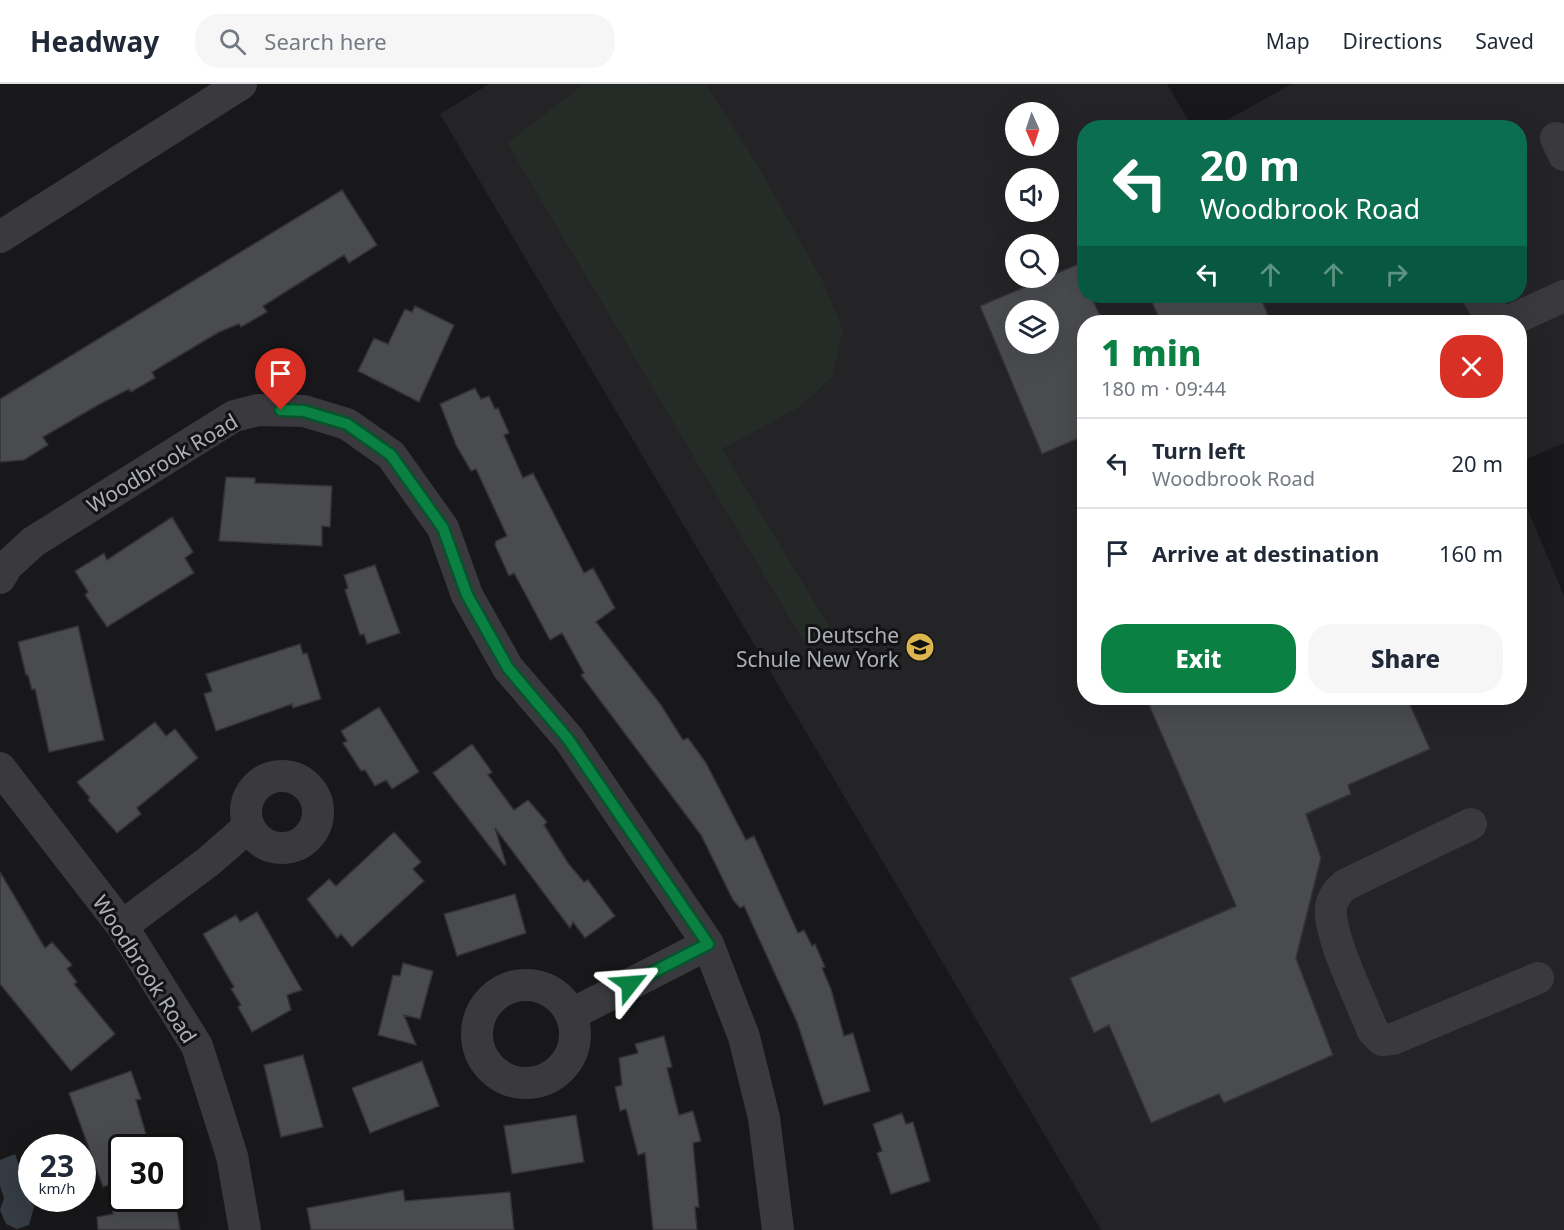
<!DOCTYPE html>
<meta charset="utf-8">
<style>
:root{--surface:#fff;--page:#f6f6f7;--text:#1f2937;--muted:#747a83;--line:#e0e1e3;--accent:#0b8043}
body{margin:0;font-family:"Noto Sans",sans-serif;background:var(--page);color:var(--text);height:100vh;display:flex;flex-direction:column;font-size:22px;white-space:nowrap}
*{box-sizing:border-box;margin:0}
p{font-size:20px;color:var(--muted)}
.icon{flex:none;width:33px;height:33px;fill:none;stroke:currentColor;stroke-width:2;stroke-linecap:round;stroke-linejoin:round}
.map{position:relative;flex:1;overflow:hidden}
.panel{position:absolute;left:1077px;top:231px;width:450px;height:390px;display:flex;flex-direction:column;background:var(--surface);border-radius:24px;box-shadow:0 6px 24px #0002}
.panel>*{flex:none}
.hud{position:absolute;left:1077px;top:36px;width:450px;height:183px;border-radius:24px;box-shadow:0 6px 24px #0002;background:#0b6e4f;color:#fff;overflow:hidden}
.needle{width:39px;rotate:177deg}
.fabs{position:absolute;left:1005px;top:18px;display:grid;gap:12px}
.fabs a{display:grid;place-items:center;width:54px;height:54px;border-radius:50%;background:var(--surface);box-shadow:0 6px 24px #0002;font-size:30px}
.speed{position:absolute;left:18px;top:1050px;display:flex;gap:12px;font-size:30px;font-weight:700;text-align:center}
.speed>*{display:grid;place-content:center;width:78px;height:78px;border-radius:50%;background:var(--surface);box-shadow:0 6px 24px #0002;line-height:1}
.speed small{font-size:15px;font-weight:400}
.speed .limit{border:3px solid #111;border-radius:9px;background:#fff;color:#111}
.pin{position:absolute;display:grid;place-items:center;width:51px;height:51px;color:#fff;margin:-62px -26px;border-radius:50% 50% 50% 0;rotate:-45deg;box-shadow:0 0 6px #0007}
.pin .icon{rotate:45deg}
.me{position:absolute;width:66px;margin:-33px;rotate:62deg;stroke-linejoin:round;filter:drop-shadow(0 0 4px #0008)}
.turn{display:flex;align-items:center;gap:21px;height:126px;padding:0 24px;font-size:27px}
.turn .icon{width:78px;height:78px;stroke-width:2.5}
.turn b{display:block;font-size:42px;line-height:51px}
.lanes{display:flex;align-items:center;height:57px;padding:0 24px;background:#0003;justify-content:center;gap:30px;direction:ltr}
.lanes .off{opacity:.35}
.round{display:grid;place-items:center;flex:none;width:63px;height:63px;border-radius:24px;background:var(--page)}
.summary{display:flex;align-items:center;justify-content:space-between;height:102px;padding:0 24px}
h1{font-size:36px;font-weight:800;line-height:45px;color:var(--accent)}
.action{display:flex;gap:12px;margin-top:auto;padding:12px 24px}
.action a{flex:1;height:69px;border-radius:24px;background:var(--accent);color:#fff;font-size:24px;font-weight:800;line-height:69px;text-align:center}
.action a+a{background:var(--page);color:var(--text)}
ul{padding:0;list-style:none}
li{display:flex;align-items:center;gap:18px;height:90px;padding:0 24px;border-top:2px solid var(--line)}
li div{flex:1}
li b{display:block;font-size:22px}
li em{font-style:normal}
header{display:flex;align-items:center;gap:36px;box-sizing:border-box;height:84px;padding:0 30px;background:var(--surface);border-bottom:2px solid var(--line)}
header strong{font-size:28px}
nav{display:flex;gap:33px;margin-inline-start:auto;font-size:21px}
.search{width:420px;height:54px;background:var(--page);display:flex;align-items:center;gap:15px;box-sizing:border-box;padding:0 21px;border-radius:24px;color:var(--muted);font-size:22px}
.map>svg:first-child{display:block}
</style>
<header>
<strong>Headway</strong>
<div class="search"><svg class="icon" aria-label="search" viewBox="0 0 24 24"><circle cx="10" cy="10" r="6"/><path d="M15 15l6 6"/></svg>Search here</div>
<nav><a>Map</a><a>Directions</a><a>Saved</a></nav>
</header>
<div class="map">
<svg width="1564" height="1146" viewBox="0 0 1564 1146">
<rect width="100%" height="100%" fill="#18181a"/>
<path fill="#242427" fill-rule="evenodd" d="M489,0h678l25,43 -108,1v168h436v-168l-305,-1 76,-43h273v359l-44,19v-140h-436v376h436v-207l44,105v634h-463l-661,-1116zM1016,28h32v34h-32zM1016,94h32v34h-32zM1016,160h32v34h-32zM1016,226h32v34h-32z"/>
<path fill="#252b26" d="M584,0l122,1 49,76 67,119 21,50 -11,47 -31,29 -79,43 109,181 -25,15 -299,-502z"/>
<path fill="#353c43" d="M15,1070l19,53 -5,18 -12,4 -11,-5 -6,-14 4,-12 -4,-12v-26z"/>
<path fill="#4a4b4f" stroke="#333235" stroke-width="1.5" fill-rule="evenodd" d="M342,106l35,55 -28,18 -5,-8 -81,51 4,6 -26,15 -2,-3 -20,8 -67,40 3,6 -24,14 -2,-3 -31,16 -55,32 5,8 -24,15 -24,2v-63z
M1078,180l6,16v16h7l12,26h-19v114l-42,18 -62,-148zM1016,226h32v34h-32z
M1149,212h111l11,26h-110z
M415,222l39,19 -35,77 -61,-31 16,-33 14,6 17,-35 7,3z
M475,304l6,11 8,-3 6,13 3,-1 11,25 -5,2 19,43 10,-5 51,100 9,-5 22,40 -19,14 65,83 22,35 5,-2 18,25 40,77 8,-4 44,97 6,-3 8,16 3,-2 10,23 -3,1 9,21 13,47 9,-3 17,58 -46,14 -27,-83 -53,-116 -4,2 -7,-8 -32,-65 -120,-160 3,-2 -22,-40 -12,7 -36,-67 -5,3 -14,-31 1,-4 11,-5 -31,-67 -5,2 -15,-26 -16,-41z
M226,393l29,1v5l77,3 -2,41 -8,-1v20l-103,-5z
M172,433l21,35 -8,6 9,15 -87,54 -22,-32 3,-3 -13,-21 29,-18 3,7z
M375,481l25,68 -33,11 -3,-10 -4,1 -15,-45 3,-2 -4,-13z
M78,542l26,114 -55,12 -14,-63 -3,1 -4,-15h-2l-8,-33z
M300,560l3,10 4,-1 14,46 -28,9 -1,-4 -76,27 -12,-37 8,-3 -6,-17z
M1146,614h261l23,51 -82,36 3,9 -45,20 15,44 -25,100 37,97 -109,48 -5,-9 -68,29 -42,-98 -15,8 -24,-55 166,-72z
M379,623l40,65 -27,17 -6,-9 -11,6 -10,-16 -4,1 -18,-28 4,-2 -6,-10z
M155,638l11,14 9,-7 23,29 -61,50 4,6 -24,19 -29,-33 2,-2 -13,-16z
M472,660l20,28 -4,3 26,35 14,-10 19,22 -3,3 24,38 16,19 4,-2 27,36 -30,22 -12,-16 -3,6 -75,-100 11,36 -2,1 -71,-92z
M394,748l27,30 -8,7 11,12 -72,66 -11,-13 -4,4 -30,-39 22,-20 7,7z
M0,788l45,76 7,-6 20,23 -5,4 10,13 -3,2 41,50 -44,37 -71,-87z
M515,810l11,39 -69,23 -13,-42z
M257,828l45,78 -15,5 4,15 -39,22 -14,-25 3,-2 -10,-16 3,-2 -31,-53 33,-19 4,7z
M403,879l30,8 -13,48 -16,-4 12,30 -38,-10 15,-60 7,1z
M664,952l8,31 -5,1 12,47 14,-4 8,30 -8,2 6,64h-4l2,23h-44l-8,-77 -7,2 -12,-46 -6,2 -5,-24 7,-2 -3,-27 19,-5 -3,-9z
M303,971l20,72 -42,10 -17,-72z
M422,977l17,45 -69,27 -18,-45z
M131,987l10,28 -5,1 14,48h-28v32l-19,7 -34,-94z
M902,1029l4,11 7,-2 17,59 -39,13 -14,-41 5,-2 -9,-27z
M576,1031l8,47 -72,12 -8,-48z
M403,1106l2,11 105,-9 4,38h-203l-4,-22z
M147,1116l1,9 28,-5 4,26h-82l-1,-13 16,-3 -1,-8z"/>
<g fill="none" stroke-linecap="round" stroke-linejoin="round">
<path stroke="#3a3a3e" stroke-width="32" d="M1556,54l8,17
M0,153l241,-153
M1478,212l8,14 20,12
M1507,238l57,-26
M0,494l7,-12 26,-24 201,-126 24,-6 46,1 43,13 44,31 52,73 24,67 41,73 61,71 139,205 36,93 20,81 14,112
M0,684l122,158 75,120 35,110 13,74
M246 728a36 36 0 1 1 72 0a36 36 0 1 1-72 0Z
M1471,740l-126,61c-7,6 -13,13 -14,23 -3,27 31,95 42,123l9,9 11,-1 145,-61
M122,842l86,-64 41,-36
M477 950a49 49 0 1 1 98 0a49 49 0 1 1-98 0Z
M572,930l136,-70"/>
</g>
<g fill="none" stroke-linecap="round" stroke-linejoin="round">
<g stroke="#07532c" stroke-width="15">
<path id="route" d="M281,326l23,1 43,13 44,31 52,73 24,67 41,73 60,71 140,205 -78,40"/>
</g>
<use href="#route" stroke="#0b8043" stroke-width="10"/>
</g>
<defs>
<g id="school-disc" transform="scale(1.5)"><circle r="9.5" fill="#dcb54e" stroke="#131315"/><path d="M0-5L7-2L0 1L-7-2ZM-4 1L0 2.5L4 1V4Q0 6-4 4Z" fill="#111"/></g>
</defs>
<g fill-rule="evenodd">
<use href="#school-disc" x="920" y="563"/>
</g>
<g text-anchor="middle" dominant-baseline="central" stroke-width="6" stroke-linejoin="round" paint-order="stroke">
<g font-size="21" fill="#acafb8" stroke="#131315">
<text transform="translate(162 379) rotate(-31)">Woodbrook Road</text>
<text transform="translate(145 885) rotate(57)">Woodbrook Road</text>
</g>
<g font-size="21" fill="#acafb8" stroke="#131315" text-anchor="end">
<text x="899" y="551">Deutsche<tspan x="899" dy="24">Schule New York</tspan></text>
</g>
</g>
</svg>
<div class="fabs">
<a><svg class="needle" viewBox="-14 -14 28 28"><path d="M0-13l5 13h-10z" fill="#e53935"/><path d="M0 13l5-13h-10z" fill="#747a83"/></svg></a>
<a><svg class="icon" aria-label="sound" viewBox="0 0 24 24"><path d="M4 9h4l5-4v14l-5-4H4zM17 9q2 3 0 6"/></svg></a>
<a><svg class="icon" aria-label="search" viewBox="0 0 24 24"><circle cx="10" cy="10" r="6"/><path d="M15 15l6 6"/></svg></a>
<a><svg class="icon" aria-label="layers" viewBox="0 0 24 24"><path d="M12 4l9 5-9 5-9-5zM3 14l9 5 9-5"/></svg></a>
</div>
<div class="speed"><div>23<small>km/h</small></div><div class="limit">30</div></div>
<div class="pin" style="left:281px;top:326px;background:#d93025"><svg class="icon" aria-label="arrive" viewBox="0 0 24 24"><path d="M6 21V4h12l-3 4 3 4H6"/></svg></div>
<svg class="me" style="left:630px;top:900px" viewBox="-20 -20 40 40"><path d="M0-17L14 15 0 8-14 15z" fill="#0b8043" stroke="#fff" stroke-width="4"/></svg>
<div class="hud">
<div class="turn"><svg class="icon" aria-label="left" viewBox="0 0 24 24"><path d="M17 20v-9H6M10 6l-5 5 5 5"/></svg><div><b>20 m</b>Woodbrook Road</div></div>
<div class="lanes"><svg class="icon" aria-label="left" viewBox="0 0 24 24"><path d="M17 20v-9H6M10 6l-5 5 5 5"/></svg><svg class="icon off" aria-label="ahead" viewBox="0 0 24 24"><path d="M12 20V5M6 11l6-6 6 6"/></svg><svg class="icon off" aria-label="ahead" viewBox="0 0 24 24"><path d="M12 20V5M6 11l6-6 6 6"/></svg><svg class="icon off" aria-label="right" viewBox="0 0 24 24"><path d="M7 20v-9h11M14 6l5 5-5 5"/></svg></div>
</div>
<section class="panel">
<div class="summary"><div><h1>1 min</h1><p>180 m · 09:44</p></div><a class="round" style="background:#d93025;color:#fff"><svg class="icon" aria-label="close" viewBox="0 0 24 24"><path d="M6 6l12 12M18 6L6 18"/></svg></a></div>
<ul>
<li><svg class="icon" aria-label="left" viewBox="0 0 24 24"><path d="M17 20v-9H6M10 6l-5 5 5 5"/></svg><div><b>Turn left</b><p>Woodbrook Road</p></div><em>20 m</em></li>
<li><svg class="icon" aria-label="arrive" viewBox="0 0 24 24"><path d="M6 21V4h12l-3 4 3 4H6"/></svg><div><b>Arrive at destination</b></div><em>160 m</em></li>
</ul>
<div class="action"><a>Exit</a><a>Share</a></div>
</section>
</div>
